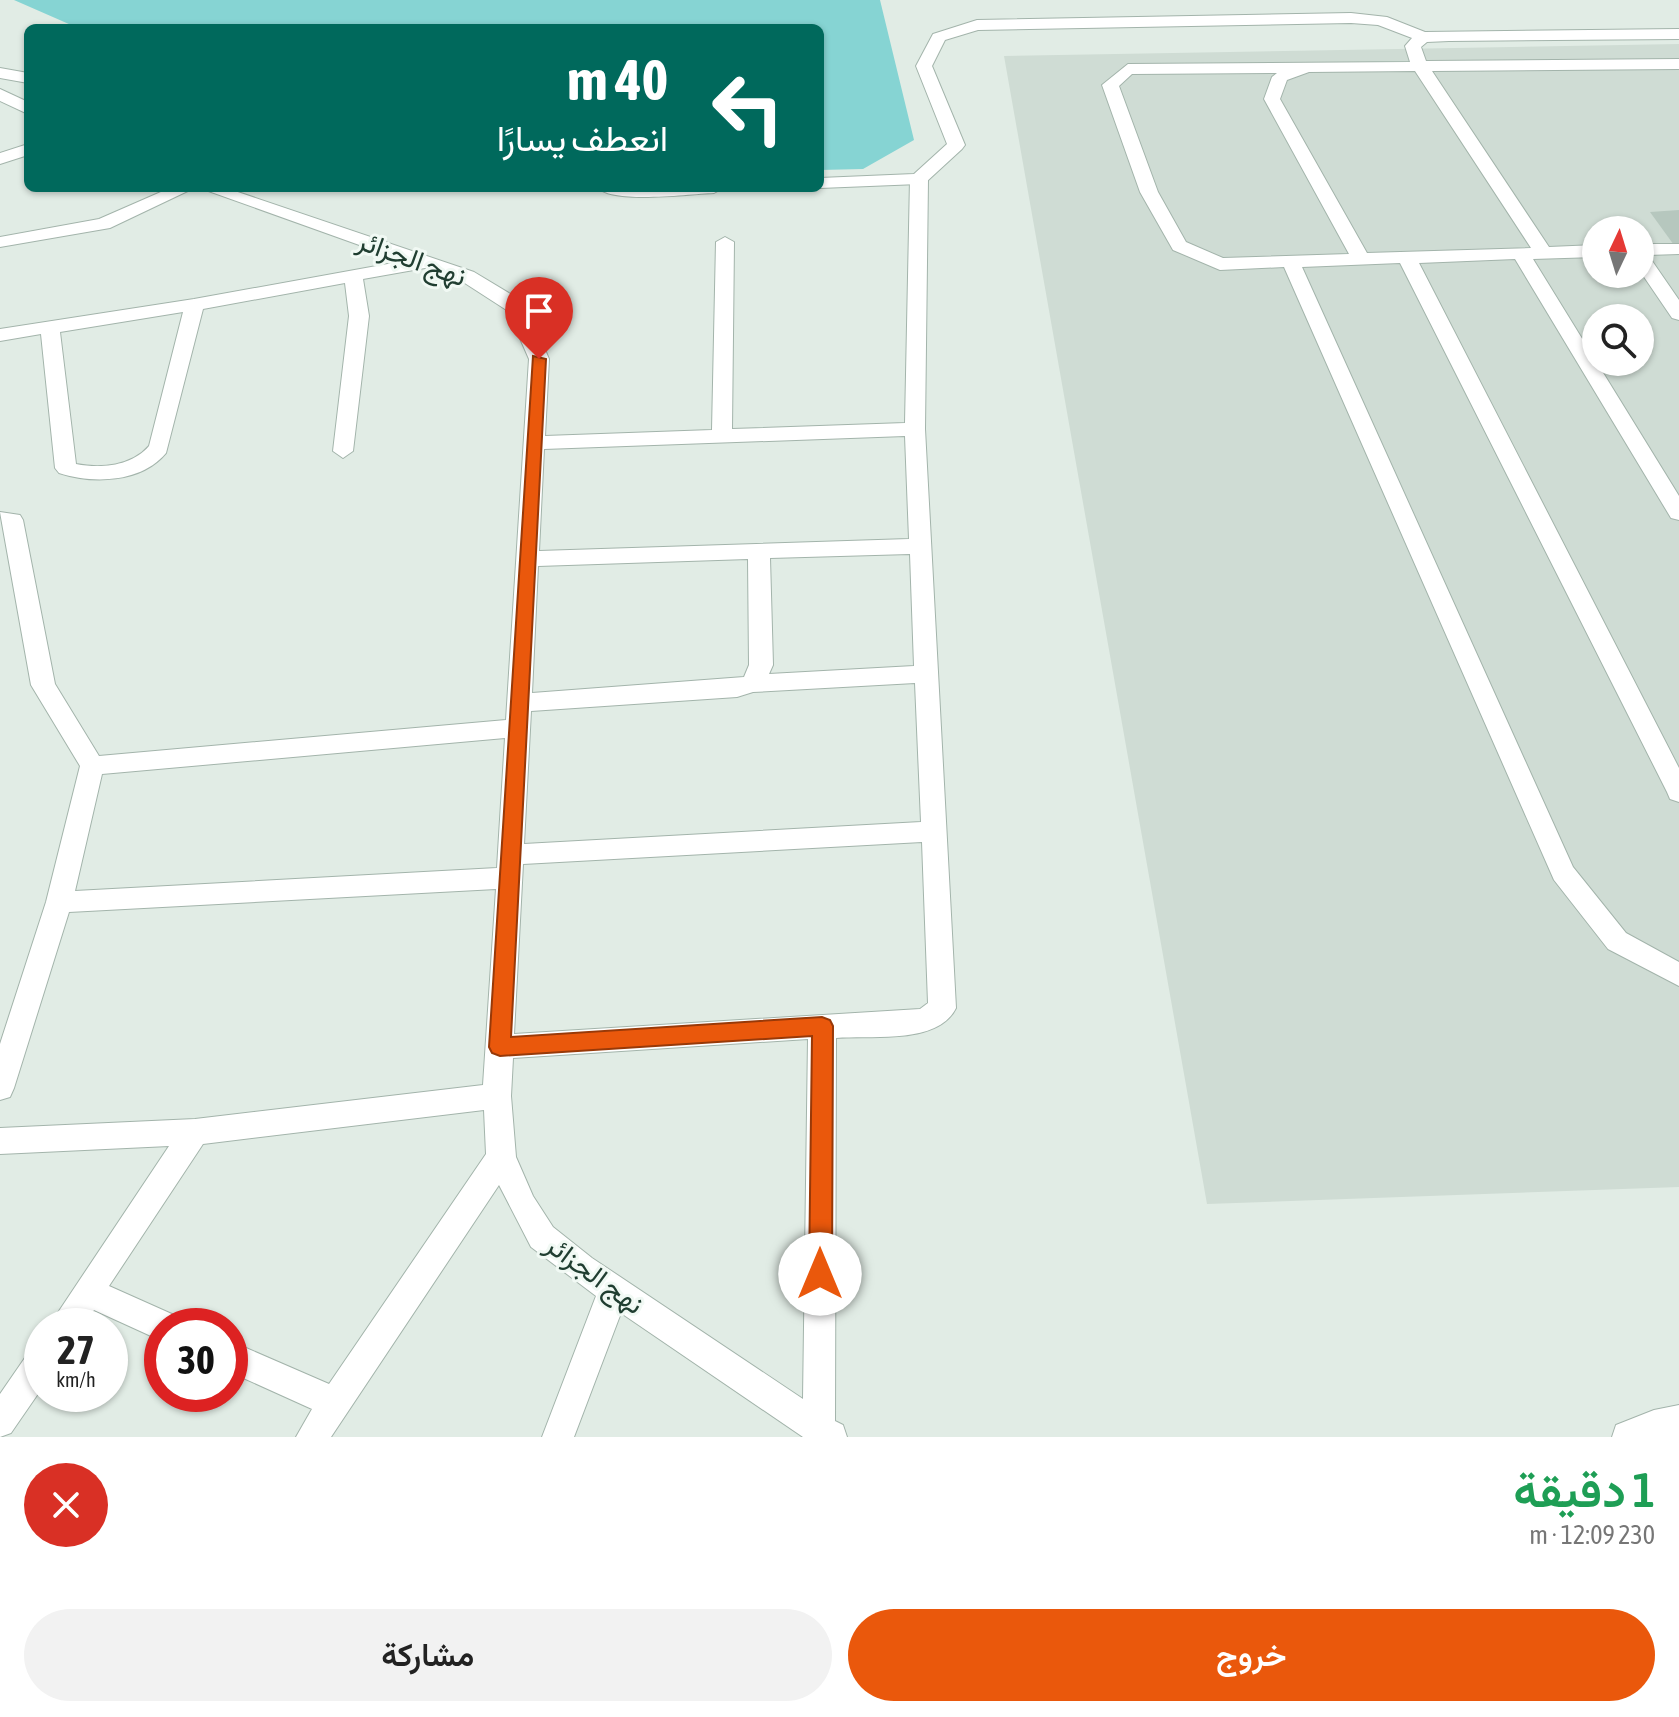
<!DOCTYPE html>
<html lang="ar">
<meta charset="utf-8">
<style>
:root{--surface:#fff;--page:#f2f2f2;--text:#222;--muted:#767676;--accent:#ea580c}
body{margin:0;font-family:"Asap Condensed",Vazirmatn,sans-serif;background:var(--page);color:var(--text);direction:rtl;height:100vh;display:flex;flex-direction:column;font-size:30px;white-space:nowrap}
*{box-sizing:border-box;margin:0}
p{font-size:26px;color:var(--muted)}
.icon{flex:none;width:44px;height:44px;fill:none;stroke:currentColor;stroke-width:2;stroke-linecap:round;stroke-linejoin:round}
.map{position:relative;height:1437px;overflow:hidden;direction:ltr}
.details{display:flex;flex-direction:column;background:var(--surface);flex:1}
.details>*{flex:none}
.banner{position:absolute;left:24px;top:24px;width:800px;height:168px;border-radius:12px;box-shadow:0 2px 6px #0004;direction:rtl;background:#00695c;color:#fff;overflow:hidden}
.needle{width:52px;rotate:4deg}
.buttons{position:absolute;left:1582px;top:216px;display:grid;gap:16px}
.buttons a{display:grid;place-items:center;width:72px;height:72px;border-radius:50%;background:var(--surface);box-shadow:0 2px 6px #0004;font-size:40px}
.speed{position:absolute;left:24px;top:1308px;display:flex;gap:16px;font-size:40px;font-weight:700;text-align:center}
.speed>*{display:grid;place-content:center;width:104px;height:104px;border-radius:50%;background:var(--surface);box-shadow:0 2px 6px #0004;line-height:1}
.speed small{font-size:20px;font-weight:400}
.speed .limit{border:12px solid #d22;background:#fff;color:#111}
.pin{position:absolute;display:grid;place-items:center;width:68px;height:68px;color:#fff;margin:-82px -34px;border-radius:50% 50% 50% 0;rotate:-45deg;box-shadow:0 0 8px #0007}
.pin .icon{rotate:45deg}
.me{position:absolute;width:88px;margin:-44px;rotate:0deg;stroke-linejoin:round;filter:drop-shadow(0 0 6px #0008)}
.turn{display:flex;align-items:center;gap:28px;height:168px;padding:0 24px;font-size:36px}
.turn .icon{width:104px;height:104px;stroke-width:2.5}
.turn b{display:block;font-size:56px;line-height:68px}
.round{display:grid;place-items:center;flex:none;width:84px;height:84px;border-radius:42px;background:var(--page)}
.head{display:flex;align-items:center;justify-content:space-between;height:136px;padding:0 24px}
h1{font-size:48px;font-weight:600;line-height:60px;color:#1e9e55}
.button{display:flex;gap:16px;margin-top:auto;padding:16px 24px}
.button a{flex:1;height:92px;border-radius:48px;background:var(--accent);color:#fff;font-size:32px;font-weight:600;line-height:92px;text-align:center}
.button a+a{background:var(--page);color:var(--text)}
.map>svg:first-child{display:block}
</style>
<div class="map">
<svg width="1679" height="1437" viewBox="0 0 1679 1437">
<rect width="100%" height="100%" fill="#e1ece5"/>
<path fill="#cfdcd4" fill-rule="evenodd" d="M1679,44v1143l-472,17 -203,-1148zM1596,230h44v44h-44zM1596,318h44v44h-44z"/>
<path fill="#86d4d3" d="M14,0h866l34,140 -51,29 -43,1v-142h-742z"/>
<path fill="#b6c7be" d="M1679,210v42l-29,-40z"/>
<g fill="none" stroke-linecap="round" stroke-linejoin="round">
<g stroke="#a3b4ab" stroke-width="2">
<path id="lane" d="M1351,13l36,4 38,15 254,-3v10l-230,2 -22,1 -6,5 5,14 253,-2v10l-247,2 117,176 47,-2v12l-63,2 146,237v24l-8,-2 -156,-259 -96,4 260,505v34l-9,-3 -3,-7 -267,-529 -98,4 271,600 53,66 53,29v24l-71,-37 -54,-69 -270,-613 -64,3 -47,-20 -33,-58 -38,-107 26,-21 282,-2 -5,-16 7,-8 -34,-13 -27,-2 -373,7 -33,10 -13,26 33,79 -3,4 -37,34 -6,1 -99,4h-1l1,-10 94,-4 33,-30 -31,-78 17,-32 44,-14zM1415,71l116,177 -164,5 -87,-154 7,-19 22,-8zM1277,73l-5,4 -8,22 85,155 -126,4 -37,-16 -28,-50 -39,-106 13,-12z
M0,68l28,5v10l-28,-5z
M598,188h125l-9,5c-25,1 -99,11 -116,-5z
M1640,244h39v10l-31,1 31,45v20l-7,-2 -32,-47z"/>
</g>
<g stroke="#a3b4ab" stroke-width="2">
<path id="street" d="M0,89l28,13v12l-28,-13z
M28,144v11l-28,9v-11z
M919,174l9,5 -3,250 31,579c-18,37 -85,27 -120,30l-1,383 8,4 4,12h-44l-182,-124 -47,124h-32l54,-141 -65,-49 -32,-62 -168,252h-35l16,-28 -82,-37v-31l99,43 157,-230 -2,-44 -281,34 -94,142 65,29 5,11h-17v15l-68,-31 -11,16h-34l120,-180 -169,8v-26l195,-9 288,-34 13,-196 -427,23 -55,176 -4,9 -10,3v-56l46,-142 34,-136 -49,-81 -31,-173 20,3 3,5 32,164 44,72 407,-36 23,-361 -21,-48 -48,-31 -35,-12 -62,11 6,37 -16,135 -10,7 -10,-7 16,-135 -4,-33 -142,26 -37,144c-25,30 -73,31 -107,20l-4,-5 -14,-134 -41,7v-12l194,-30 210,-38 -204,-73h26l248,84 38,23 19,22 18,42 -4,77 167,-6 4,-188 9,-5 9,5 -2,187 173,-6 5,-244zM183,312l-34,134c-17,20 -48,23 -73,18l-16,-132zM905,436l4,103 -370,12 5,-102zM910,554l4,112 -145,8 4,-9 -3,-107zM748,559l1,106 -5,12 -212,16 6,-127zM915,683l6,139 -397,22 7,-133 206,-14 16,-5zM505,738l-8,130 -422,23 27,-117zM922,842l6,161 -8,6 -406,25 9,-170zM808,1039l-5,360 -211,-141 -39,-31 -20,-31 -17,-39 -5,-61 2,-38z
M170,188h24l-84,40 -110,19v-10l99,-18z
M42,1344v44l-31,45 -11,4v-43l31,-45z
M1679,1405v32h-67l4,-12 38,-15z"/>
</g>
<use href="#lane" fill="#fff" fill-rule="evenodd"/>
<use href="#street" fill="#fff" fill-rule="evenodd"/>
</g>
<path fill="#ea580c" stroke="#983908" stroke-width="2" d="M533,356l13,3 -35,678 311,-20 8,3 3,6 -1,248 -3,8 -9,3 -8,-3 -3,-8 3,-238 -312,20 -8,-3 -3,-6z"/>
<g text-anchor="middle" dominant-baseline="central" stroke-width="6" stroke-linejoin="round" paint-order="stroke">
<g font-size="28" fill="#203e31" stroke="#f1f9f4">
<text transform="translate(412 258) rotate(20)">نهج الجزائر</text>
<text transform="translate(595 1274) rotate(36)">نهج الجزائر</text>
</g>
</g>
</svg>
<div class="buttons">
<a><svg class="needle" viewBox="-14 -14 28 28"><path d="M0-13l5 13h-10z" fill="#e53935"/><path d="M0 13l5-13h-10z" fill="#767676"/></svg></a>
<a><svg class="icon" aria-label="search" viewBox="0 0 24 24"><circle cx="10" cy="10" r="6"/><path d="M15 15l6 6"/></svg></a>
</div>
<div class="speed"><div>27<small>km/h</small></div><div class="limit">30</div></div>
<div class="pin" style="left:539px;top:359px;background:#d93025"><svg class="icon" aria-label="arrive" viewBox="0 0 24 24"><path d="M6 21V4h12l-3 4 3 4H6"/></svg></div>
<svg class="me" style="left:820px;top:1274px" viewBox="-20 -20 40 40"><circle r="19" fill="#fff"/><path d="M0-13L10 11 0 6-10 11z" fill="#ea580c"/></svg>
<div class="banner">
<div class="turn"><svg class="icon" aria-label="left" viewBox="0 0 24 24"><path d="M17 20v-9H6M10 6l-5 5 5 5"/></svg><div><b>40 m</b>انعطف يسارًا</div></div>
</div>
</div>
<section class="details">
<div class="head"><div><h1>1 دقيقة</h1><p>230 m · 12:09</p></div><a class="round" style="background:#d93025;color:#fff"><svg class="icon" aria-label="close" viewBox="0 0 24 24"><path d="M6 6l12 12M18 6L6 18"/></svg></a></div>
<div class="button"><a>خروج</a><a>مشاركة</a></div>
</section>
